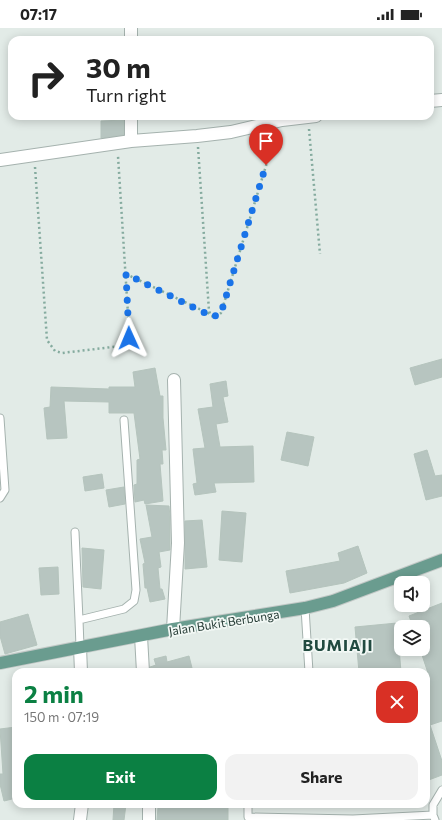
<!DOCTYPE html>
<meta charset="utf-8">
<style>
:root{--surface:#fff;--page:#f2f2f2;--text:#222;--muted:#767676;--accent:#0b8043}
body{margin:0;font-family:Commissioner,sans-serif;background:var(--page);color:var(--text);height:100vh;display:flex;flex-direction:column;font-size:15px;white-space:nowrap}
*{box-sizing:border-box;margin:0}
p{font-size:13px;color:var(--muted)}
.icon{flex:none;width:22px;height:22px;fill:none;stroke:currentColor;stroke-width:2;stroke-linecap:round;stroke-linejoin:round}
.map{position:relative;flex:1;overflow:hidden}
.side{position:absolute;left:12px;top:640px;width:418px;height:140px;display:flex;flex-direction:column;background:var(--surface);border-radius:12px;box-shadow:0 2px 10px #0003}
.side>*{flex:none}
.top-card{position:absolute;left:8px;top:8px;width:426px;height:84px;border-radius:12px;box-shadow:0 2px 10px #0003;background:#fff;color:var(--text);overflow:hidden}
.fabs{position:absolute;left:394px;top:548px;display:grid;gap:8px}
.fabs a{display:grid;place-items:center;width:36px;height:36px;border-radius:8px;background:var(--surface);box-shadow:0 2px 10px #0003;font-size:20px}
.pin{position:absolute;display:grid;place-items:center;width:34px;height:34px;color:#fff;margin:-41px -17px;border-radius:50% 50% 50% 0;rotate:-45deg;box-shadow:0 0 4px #0007}
.pin .icon{rotate:45deg}
.me{position:absolute;width:44px;margin:-22px;rotate:359deg;stroke-linejoin:round;filter:drop-shadow(0 0 3px #0008)}
.turn{display:flex;align-items:center;gap:14px;height:84px;padding:0 12px;font-size:18px}
.turn .icon{width:52px;height:52px;stroke-width:2.5}
.turn b{display:block;font-size:28px;line-height:34px}
.round{display:grid;place-items:center;flex:none;width:42px;height:42px;border-radius:12px;background:var(--page)}
.headline{display:flex;align-items:center;justify-content:space-between;height:68px;padding:0 12px}
h1{font-size:24px;font-weight:700;line-height:30px;color:var(--accent)}
.action{display:flex;gap:8px;margin-top:auto;padding:8px 12px}
.action a{flex:1;height:46px;border-radius:12px;background:var(--accent);color:#fff;font-size:16px;font-weight:700;line-height:46px;text-align:center}
.action a+a{background:var(--page);color:var(--text)}
.status{display:flex;justify-content:space-between;align-items:center;height:28px;padding:0 20px;background:var(--surface);direction:ltr}
.status svg{height:11px;fill:currentColor}
.map>svg:first-child{display:block}
</style>
<div class="status"><b>07:17</b><svg viewBox="0 0 49 12"><path d="M0 12V9h3v3zM5 12V6h3v6zM10 12V3h3v9zM15 12V0h3v12zM26 1h20v11H26zM47 4h2v5h-2z"/></svg></div>
<div class="map">
<svg width="442" height="792" viewBox="0 0 442 792">
<rect width="100%" height="100%" fill="#e2ebe7"/>
<path fill="#b7c5c0" stroke="#b5c4bd" d="M124,92v15l-23,3v-17z
M442,331v18l-27,8 -5,-17z
M155,340l5,28h3v22l3,32h-4l1,14h-3l3,37 -18,3 -1,-4 -9,2 -1,-17 3,-1v-24l3,-1 -6,-46h-25v-11l-45,-1 3,37 -20,1 -3,-31 6,-1 1,-20 58,2v-2h26l-2,-15z
M226,353l2,15 -5,1 5,25 -12,2 4,23 33,-1 1,36 -40,1 2,9 -21,3 -2,-11 4,-1 -4,-34 12,-1 -7,-39 15,-2 -3,-23z
M287,404l27,5 -6,29 -27,-6z
M427,422l8,26 7,-1v21l-16,4 -12,-46z
M102,446l2,14 -19,3 -2,-14z
M124,459l1,17 -16,3 -3,-17z
M146,477l23,1 1,11v33l-11,2 2,15 -3,1 2,21h2l3,10 -15,3 -3,-14h-2l-2,-24 2,-1 -5,-24 12,-2z
M222,483l24,2 -4,49 -23,-2z
M202,492l5,47 -22,2v-48z
M358,518l9,27 -23,10 -54,10 -4,-22 54,-10 -2,-8z
M82,520l22,2 -3,39 -18,-2z
M58,539l1,27 -18,1 -2,-27z
M442,575v118l-12,4 12,36v14l-16,6v-101l4,-1 -10,-30h3v-22h-10l-4,-11z
M28,586l9,31 -32,9 -5,-18v-14z
M397,595l4,49h-42l-4,-45z
M166,628l1,6 22,-6 4,16h-43v-5l6,-2 -2,-6z
M16,699v71l-12,3 -4,-17v-10h3l-3,-45z
M114,776h12l-2,16h-11z
M202,776h26v16h-71l1,-13 44,1z"/>
<g fill="none" stroke-linecap="round" stroke-linejoin="round">
<g stroke="#a5b2ae" stroke-width="9">
<path id="lane" d="M0,390l5,72 -5,8
M75,504l4,88
M305,580l4,64
M80,619l-1,-27 45,-11 10,-8 2,-11 -12,-170
M248,776v13l105,2 80,-4 2,5
M433,787v-10l9,-15"/>
</g>
<g stroke="#a5b2ae" stroke-width="14">
<path id="street" d="M131,0v12
M430,73l12,-1
M131,88v25
M0,132l131,-19 66,-5 34,-4 51,-12 34,-4
M173,601l5,-86 -4,-163
M141,608l2,36
M80,619l1,25
M149,776v16
M80,792l2,-16"/>
</g>
<g stroke="#c2c8c6" stroke-width="14">
<path id="primary" d="M0,635l173,-34 132,-21 28,-7 109,-41"/>
</g>
<path stroke="#85ab9f" stroke-width="2.5" stroke-dasharray="2 3" stroke-linecap="butt" d="M309,101l11,125
M198,119l11,164 2,5 5,1 5,-4 55,-180
M35,139l12,173 8,11 7,2 59,-7 6,-3 2,-13 -11,-174
M126,246l84,40"/>
<use href="#lane" stroke="#fff" stroke-width="7"/>
<use href="#street" stroke="#fff" stroke-width="12"/>
<use href="#primary" stroke="#6a9c8f" stroke-width="12"/>
</g>
<g fill="none" stroke-linecap="round" stroke-linejoin="round">
<path stroke="#1a73e8" stroke-width="7" stroke-dasharray="0 12.6" d="M129,310l-3,-64 87,43 8,-4 45,-148"/>
</g>
<g text-anchor="middle" dominant-baseline="central" stroke-width="3.5" stroke-linejoin="round" paint-order="stroke">
<g font-size="12" fill="#243a34" stroke="#f2f8f5">
<text transform="translate(224 594) rotate(-9)">Jalan Bukit Berbunga</text>
</g>
<g font-size="16" font-weight="bold" letter-spacing="1" fill="#214a40" stroke="#f2f8f5">
<text x="338" y="616">BUMIAJI</text>
</g>
</g>
</svg>
<div class="fabs">
<a><svg class="icon" aria-label="sound" viewBox="0 0 24 24"><path d="M4 9h4l5-4v14l-5-4H4zM17 9q2 3 0 6"/></svg></a>
<a><svg class="icon" aria-label="layers" viewBox="0 0 24 24"><path d="M12 4l9 5-9 5-9-5zM3 14l9 5 9-5"/></svg></a>
</div>
<div class="pin" style="left:266px;top:137px;background:#d93025"><svg class="icon" aria-label="arrive" viewBox="0 0 24 24"><path d="M6 21V4h12l-3 4 3 4H6"/></svg></div>
<svg class="me" style="left:129px;top:310px" viewBox="-20 -20 40 40"><path d="M0-17L14 15 0 8-14 15z" fill="#1a73e8" stroke="#fff" stroke-width="4"/></svg>
<div class="top-card">
<div class="turn"><svg class="icon" aria-label="right" viewBox="0 0 24 24"><path d="M7 20v-9h11M14 6l5 5-5 5"/></svg><div><b>30 m</b>Turn right</div></div>
</div>
<section class="side">
<div class="headline"><div><h1>2 min</h1><p>150 m · 07:19</p></div><a class="round" style="background:#d93025;color:#fff"><svg class="icon" aria-label="close" viewBox="0 0 24 24"><path d="M6 6l12 12M18 6L6 18"/></svg></a></div>
<div class="action"><a>Exit</a><a>Share</a></div>
</section>
</div>
